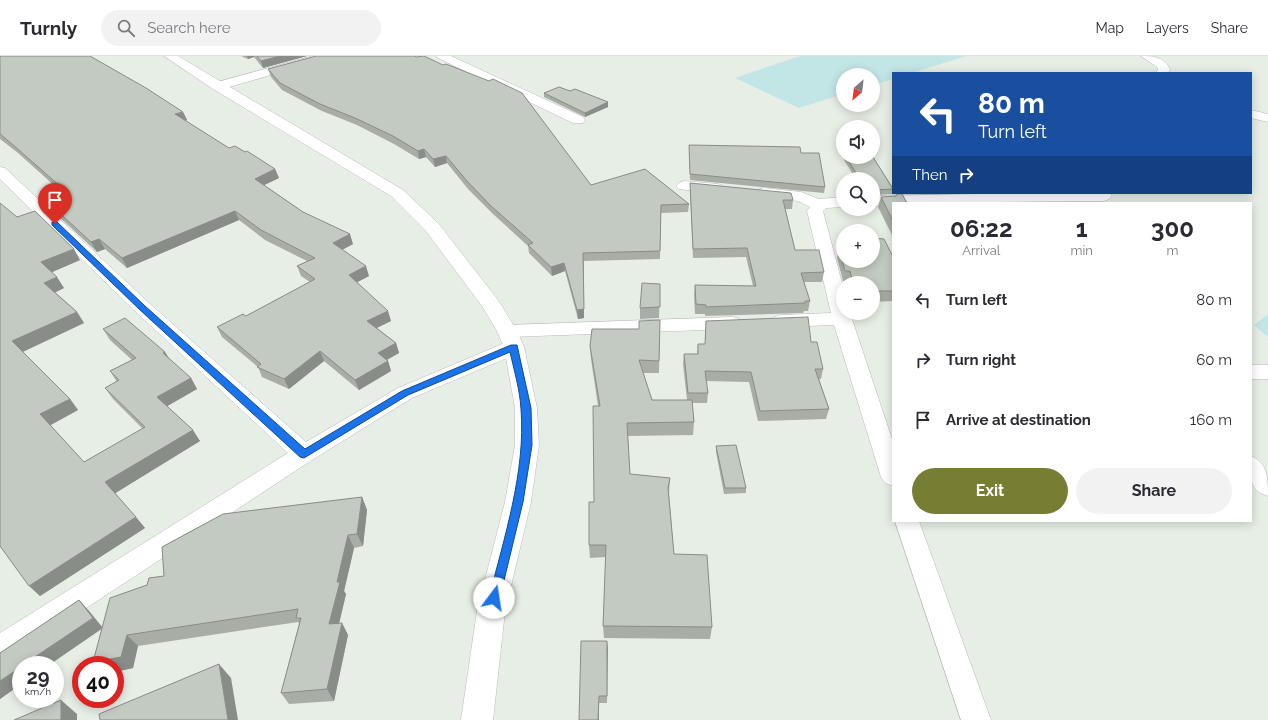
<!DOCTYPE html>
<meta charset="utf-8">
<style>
:root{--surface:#fff;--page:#f2f2f3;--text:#2b2b33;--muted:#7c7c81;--line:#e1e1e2;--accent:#777e34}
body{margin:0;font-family:Raleway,sans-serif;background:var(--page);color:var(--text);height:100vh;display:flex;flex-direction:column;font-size:15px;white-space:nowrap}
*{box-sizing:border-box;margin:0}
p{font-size:13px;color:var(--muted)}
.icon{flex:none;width:22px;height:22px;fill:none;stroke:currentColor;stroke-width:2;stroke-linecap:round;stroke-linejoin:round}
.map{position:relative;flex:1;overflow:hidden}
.drawer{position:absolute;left:892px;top:146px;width:360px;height:320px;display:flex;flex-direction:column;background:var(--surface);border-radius:0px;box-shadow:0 2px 10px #0003}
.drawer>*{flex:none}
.guide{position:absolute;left:892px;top:16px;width:360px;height:122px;border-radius:0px;box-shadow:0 2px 10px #0003;background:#1a4fa0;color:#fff;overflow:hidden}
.needle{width:26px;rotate:208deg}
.tools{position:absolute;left:836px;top:12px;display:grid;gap:8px}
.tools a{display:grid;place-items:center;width:44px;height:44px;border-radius:50%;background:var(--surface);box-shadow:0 2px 10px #0003;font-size:20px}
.speed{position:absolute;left:12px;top:600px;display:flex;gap:8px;font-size:20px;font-weight:700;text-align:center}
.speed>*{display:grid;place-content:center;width:52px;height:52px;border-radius:50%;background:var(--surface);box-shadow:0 2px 10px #0003;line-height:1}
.speed small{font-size:10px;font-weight:400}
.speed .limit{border:6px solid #d22;background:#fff;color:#111}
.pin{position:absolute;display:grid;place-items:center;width:34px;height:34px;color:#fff;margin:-41px -17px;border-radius:50% 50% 50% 0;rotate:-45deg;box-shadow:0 0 4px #0007}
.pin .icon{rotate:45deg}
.me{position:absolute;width:44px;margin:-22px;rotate:14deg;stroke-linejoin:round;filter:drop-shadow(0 0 3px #0008)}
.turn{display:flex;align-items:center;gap:14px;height:84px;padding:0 20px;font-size:18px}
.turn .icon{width:52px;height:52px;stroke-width:2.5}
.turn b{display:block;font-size:28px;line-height:34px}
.then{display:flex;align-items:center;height:38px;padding:0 20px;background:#0003;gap:8px;font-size:15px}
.eta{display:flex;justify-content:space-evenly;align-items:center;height:68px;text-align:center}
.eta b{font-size:24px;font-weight:700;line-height:28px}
.button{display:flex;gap:8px;margin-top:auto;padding:8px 20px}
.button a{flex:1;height:46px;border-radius:24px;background:var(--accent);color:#fff;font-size:16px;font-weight:700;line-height:46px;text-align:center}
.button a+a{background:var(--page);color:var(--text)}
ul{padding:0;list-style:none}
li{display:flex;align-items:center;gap:12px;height:60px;padding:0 20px}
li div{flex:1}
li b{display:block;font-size:15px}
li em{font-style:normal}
header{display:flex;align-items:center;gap:24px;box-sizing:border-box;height:56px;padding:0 20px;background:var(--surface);border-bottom:1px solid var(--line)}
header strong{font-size:19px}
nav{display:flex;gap:22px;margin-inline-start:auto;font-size:14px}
.search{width:280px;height:36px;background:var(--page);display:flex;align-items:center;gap:10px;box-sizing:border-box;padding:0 14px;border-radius:22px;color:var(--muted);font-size:15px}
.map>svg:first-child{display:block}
</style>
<header>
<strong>Turnly</strong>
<div class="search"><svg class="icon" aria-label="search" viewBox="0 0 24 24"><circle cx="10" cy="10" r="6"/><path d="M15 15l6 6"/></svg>Search here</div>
<nav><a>Map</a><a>Layers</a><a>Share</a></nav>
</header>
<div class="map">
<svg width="1268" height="664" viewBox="0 0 1268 664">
<rect width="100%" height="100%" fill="#e7eee5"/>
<path fill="#c2e5e5" d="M800,0h166l-54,17h-19v6l-20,6v-10h-30v19l-44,14 -64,-30z
M1268,258v23l-14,-12z"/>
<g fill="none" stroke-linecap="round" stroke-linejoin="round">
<g stroke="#bbb7be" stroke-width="1">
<path id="street" d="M313,0h19l-2,2 -108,31h-8l-2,-3 2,-3z
M436,0h15l132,61 2,3 -2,3h-10l-135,-65z
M1141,0c13,0 23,1 29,13l-2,4h-12l2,-4 -1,-2z
M1251,54l17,4v8l-17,-4z
M0,111l5,1 144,135 157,139 92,-54 109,-46 7,-2 7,2 3,5 -3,5 -109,46 -100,62 -302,198 -10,4v-29l288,-180 -153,-142 -135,-132z
M684,125l34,3 5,2 3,3 -3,3 -5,2 -39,-5 -3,-3 3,-3z
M763,132l38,4 18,7 24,-2v10l-17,1 -3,3 20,76v26h7l43,129v44l-8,-3 -4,-6 -47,-152 -53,2 -7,-2 -3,-4 3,-4 7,-2 50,-2 -24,-102 3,-4 -12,-6 -40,-5 -3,-3 3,-3z
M1027,137h83l2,3 -3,3 -5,2 -211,2v2l-20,1v-10z
M733,261l7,2 3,4 -3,4 -7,2 -226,8 -7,-2 -3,-4 3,-4 7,-2z
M1251,309h17v14h-17z
M1251,400c17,7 17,22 17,40 -21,-6 -17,-22 -17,-40z
M895,465h24l72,199h-30z"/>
</g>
<g stroke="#bfbac2" stroke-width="1">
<path id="secondary" d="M164,0h14l225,134 35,33 60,77 19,31 7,16 13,61 2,37 -8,57 -26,109 -12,109h-32l16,-109 28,-109 10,-57v-37l-11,-61 -7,-16 -15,-25 -56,-75 -35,-35 -178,-107z"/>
</g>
<use href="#street" fill="#fff" fill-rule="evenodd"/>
<use href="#secondary" fill="#fff" fill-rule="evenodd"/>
</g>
<path fill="#a8aea6" d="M0,0l183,56 4,8 -2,1 44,27 16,4 30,17 4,9 -15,7 39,27 50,32 -11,6 27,26 -12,6 34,39 -14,7 19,15 3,10 -12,7 1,1 3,10 -32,19 -35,-29 -35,28 -27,-12 -4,-10 -36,-30 -5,-10 29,-11 64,-34 -9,-6 -4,-10 10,-5 -42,-21 -26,-20 -112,48 -22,-19 -8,3 -40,-37 -5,-9 3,-2 -3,-3 -6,-9 11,-4 -39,-35 -18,-14z
M241,0h66l-44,12 -9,-11 -6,2z
M268,13l323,116 98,19 -1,8 -27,1 -1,46 -76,2v57l-6,1 -13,-48 -13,5 -23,-23 -1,-7 -35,-32 -25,-25 -21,-26 -12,4 -9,-10 -7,2 -25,-15 -37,-19 -35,-14 -40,-21 -11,-13z
M570,35l38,11v5l-23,10 -41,-20v-4z
M689,89l112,8 24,34 -1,6 -134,-13z
M845,101h28l20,31 -1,6 -19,1v-16h-17l-12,-19z
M690,127l103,17 -1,9h-7l10,41 29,22 -2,10h-18l6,19 -2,10h-4l-1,2 -98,3v-2h-10l-1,-19 1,-10 58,1 -7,-29 -53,1 -3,-66z
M881,141l12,6v34l-15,-30z
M17,161l63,43 -29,12 13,16 -9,4 22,20 7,11 -61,29 47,47 8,11 -28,15 34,37 59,-33 -30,-30 -8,-11 12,-6 -7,-11 22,-11 -22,-20 -7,-11 62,23 4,7 22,19 6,11 -30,17 33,35 -85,52 30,35 -105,68 -40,-50z
M841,181l52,20v44l-20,1v-19h-25l-1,-2h-4l-6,-23z
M660,228l-1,34 -19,1v-11z
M660,264l-1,53h-16l9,27h35l-4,-36 1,-10h13l1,-10h7l1,-23 105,21 12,27 -2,10h-2l10,30 -3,10 -68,2 -9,-39 -43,-1 2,12 -1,10h-15l2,19 -1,13 -65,1 2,38 40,4 -1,16 5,60 38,73 -2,12 -106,-1 -1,-12 3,-69 -16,1 -1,-13 5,-43 4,-96 -7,-47 -1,-13 49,-17z
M716,390l30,42v5l-22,1 -8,-42z
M362,441l5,13 -4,36 -9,2 -10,43 2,3 -7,30 3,-1 6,12 -14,66 -45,3 -8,-11 18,-69 -1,-2 -160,24 -5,22 -18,4v-7h-19l-3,-3 9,-34 -53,37h-28v19l-21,15v-46l79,-53 10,11 13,17 8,-30 37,-13 2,-7 15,-2 -2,-29 61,-33z
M607,585v62h-8v17h-20z"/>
<path fill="#888d87" d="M247,0h7v1l-6,2z
M280,0h27l-44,12 -2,-7z
M608,46v5l-23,10v-4z
M183,56l4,8 -8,3 -4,-9z
M424,93l2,8 -7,2 -1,-8z
M446,100l1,7 -12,4 -2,-8z
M275,113l4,9 -21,10 -3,-9z
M235,155l4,9 -112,48 -5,-10z
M350,178l3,10 -17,9 -3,-10z
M99,183l6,10 -8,3 -6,-10z
M74,193l6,11 -32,14 -7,-12z
M583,197l1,65 -6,1 -1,-9z
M564,207l1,8 -13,5 -1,-9z
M366,210l3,10 -17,9 -3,-10z
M57,221l7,11 -12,6 -8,-11z
M388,255l3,10 -21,10 -3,-10z
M77,256l7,11 -64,30 -8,-12z
M396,287l3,10 -18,10 -3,-10z
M320,295l4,10 -35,28 -5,-10z
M165,296l7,11 -9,-10z
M388,305l3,10 -32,19 -4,-10z
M191,322l6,11 -33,19 -7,-11z
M70,343l8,11 -29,16 -9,-12z
M193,374l7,11 -86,53 -9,-12z
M362,441l5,13 -4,36 -6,-12z
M136,461l9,11 -105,68 -11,-10z
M348,479l6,13 -10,43 2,3 -10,42 -7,-12 8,-42z
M79,544l10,11 14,17 -54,37h-26z
M342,567l6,12 -14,66 -7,-12z
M127,579l11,11 -5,22 -18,4v-7h-19l-3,-3z
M607,585l1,7 -1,55z
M219,608l12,14 7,42h-10z
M21,611v17l-21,15v-18z
M599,640v24h-1z
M61,644l16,14v6h-16z"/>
<path fill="#c3cac1" stroke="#888d87" d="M0,0h90l56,32 37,24 -8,2 54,34 6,-2 10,6 2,-1 28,18 -20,10 48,33 47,22 -17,9 33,23 -17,9 39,36 -21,10 29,22 -18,10 10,8 -33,19 -35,-29 -36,28 -27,-12 4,-3 -44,-37 26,-13 3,2 69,-37 -18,-13 18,-8 -54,-28 -26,-19 -113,47 -23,-19 -8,3 -39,-36 5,-2 -2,-2h2l-11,-10 15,-5 -49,-43 -12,-10z
M257,0h23l-19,5z
M316,0h99l1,1 8,-1 19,9 3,-1 43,17 4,-2 29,14 69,92 54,-16 44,35 -28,1 -1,46 -77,2 1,56 -7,1 -13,-47 -13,4 -23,-22 5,-2 -42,-37 -24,-25 -21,-25 -13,3 -9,-10 -6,2 -25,-15 -38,-18 -35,-14 -40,-21 -12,-14z
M559,31l11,4 5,-2 33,13 -23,11 -41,-20z
M689,89l111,2 1,6h18l6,34 -135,-13z
M846,101h27l20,32 -20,1v-11h-13z
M690,127l101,10 2,7h-10l12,50h24l5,22 -23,1 9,28h-5v2l-99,4v-2l-10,-1 -1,-19 61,1 -9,-38 -54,1z
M897,138h5l5,9h-14v18l-12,-24 15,-1z
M0,147l17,14 18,-6 39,38 -33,13 16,15 -13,6 33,29 -65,29 58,58 -30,15 44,48 61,-35 -40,-39 14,-8 -9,-9 26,-13 -33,-29 22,-11 40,34 -2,1 28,25 -34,19 36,33 -88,52 31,35 -107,69 -29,-40z
M841,181h2v10z
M873,182l11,1 9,18v34h-20v-8h-20l-3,-12h-5l-6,-23h4v13h30z
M642,227l18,1v23l-20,1z
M808,261l3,25h6l6,27h-8l14,40 -69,2 -9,-39 -46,-1 3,22h-20l-4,-39h14v-10h7l1,-23z
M660,264l-1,41 -20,-1 13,40h40l2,22 -67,1 3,51 40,4 -2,10 6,66 33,1 5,72 -109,-1 3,-81h-17v-43h5l-1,-96h7l-10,-60 2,-17h47v-8z
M736,389l10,43h-21l-9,-42z
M362,441l-5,37 -9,1 -11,47h3l-11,42 13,-1 -15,66 -46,4 20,-75h-5l2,-9 -171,26 -6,22 -28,5 17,-64 37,-13 2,-7 15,-2 -2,-29 61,-33z
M79,544l14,18 -70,47h-2v2l-21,14v-28z
M581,585h26v55h-8l-1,24h-19z
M219,608l9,56h-128l-1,-6z
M61,644v20h-47z"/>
<path fill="#1a73e8" stroke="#114b97" d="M52,166h5l88,84 160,143 97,-58 109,-46h6l14,63 1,37 -9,57 -24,99 -5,2 -4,-2 -1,-3c15,-60 37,-127 32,-189 -1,-19 -7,-39 -11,-57l-102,43 -104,63 -4,-1 -161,-148 -87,-84z"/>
</svg>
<div class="tools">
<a><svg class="needle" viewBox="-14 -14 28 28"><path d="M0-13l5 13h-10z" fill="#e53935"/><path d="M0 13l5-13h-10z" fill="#7c7c81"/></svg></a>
<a><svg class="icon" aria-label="sound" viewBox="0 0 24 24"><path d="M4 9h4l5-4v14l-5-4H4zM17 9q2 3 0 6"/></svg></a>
<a><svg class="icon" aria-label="search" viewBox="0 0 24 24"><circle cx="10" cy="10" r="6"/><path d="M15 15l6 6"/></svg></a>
<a>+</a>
<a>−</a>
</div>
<div class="speed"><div>29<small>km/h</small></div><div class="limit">40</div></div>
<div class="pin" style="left:55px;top:168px;background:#d93025"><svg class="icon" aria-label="arrive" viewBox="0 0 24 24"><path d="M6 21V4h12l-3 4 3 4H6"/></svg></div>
<svg class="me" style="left:494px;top:542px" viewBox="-20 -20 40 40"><circle r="19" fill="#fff"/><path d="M0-13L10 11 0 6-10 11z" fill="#1a73e8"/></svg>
<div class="guide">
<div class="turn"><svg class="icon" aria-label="left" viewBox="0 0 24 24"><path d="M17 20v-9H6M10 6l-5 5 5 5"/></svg><div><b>80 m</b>Turn left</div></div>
<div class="then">Then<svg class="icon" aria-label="right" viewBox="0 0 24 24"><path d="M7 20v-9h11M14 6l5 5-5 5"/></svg></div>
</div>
<section class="drawer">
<div class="eta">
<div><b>06:22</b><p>Arrival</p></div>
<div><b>1</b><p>min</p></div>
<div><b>300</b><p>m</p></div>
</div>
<ul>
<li><svg class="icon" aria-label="left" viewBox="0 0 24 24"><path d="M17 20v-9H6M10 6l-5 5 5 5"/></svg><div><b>Turn left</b></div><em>80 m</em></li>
<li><svg class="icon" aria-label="right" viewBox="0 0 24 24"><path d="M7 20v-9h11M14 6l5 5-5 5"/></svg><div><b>Turn right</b></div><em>60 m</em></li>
<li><svg class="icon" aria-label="arrive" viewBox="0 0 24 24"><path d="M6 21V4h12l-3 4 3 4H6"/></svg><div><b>Arrive at destination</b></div><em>160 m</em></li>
</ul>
<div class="button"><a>Exit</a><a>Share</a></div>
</section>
</div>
